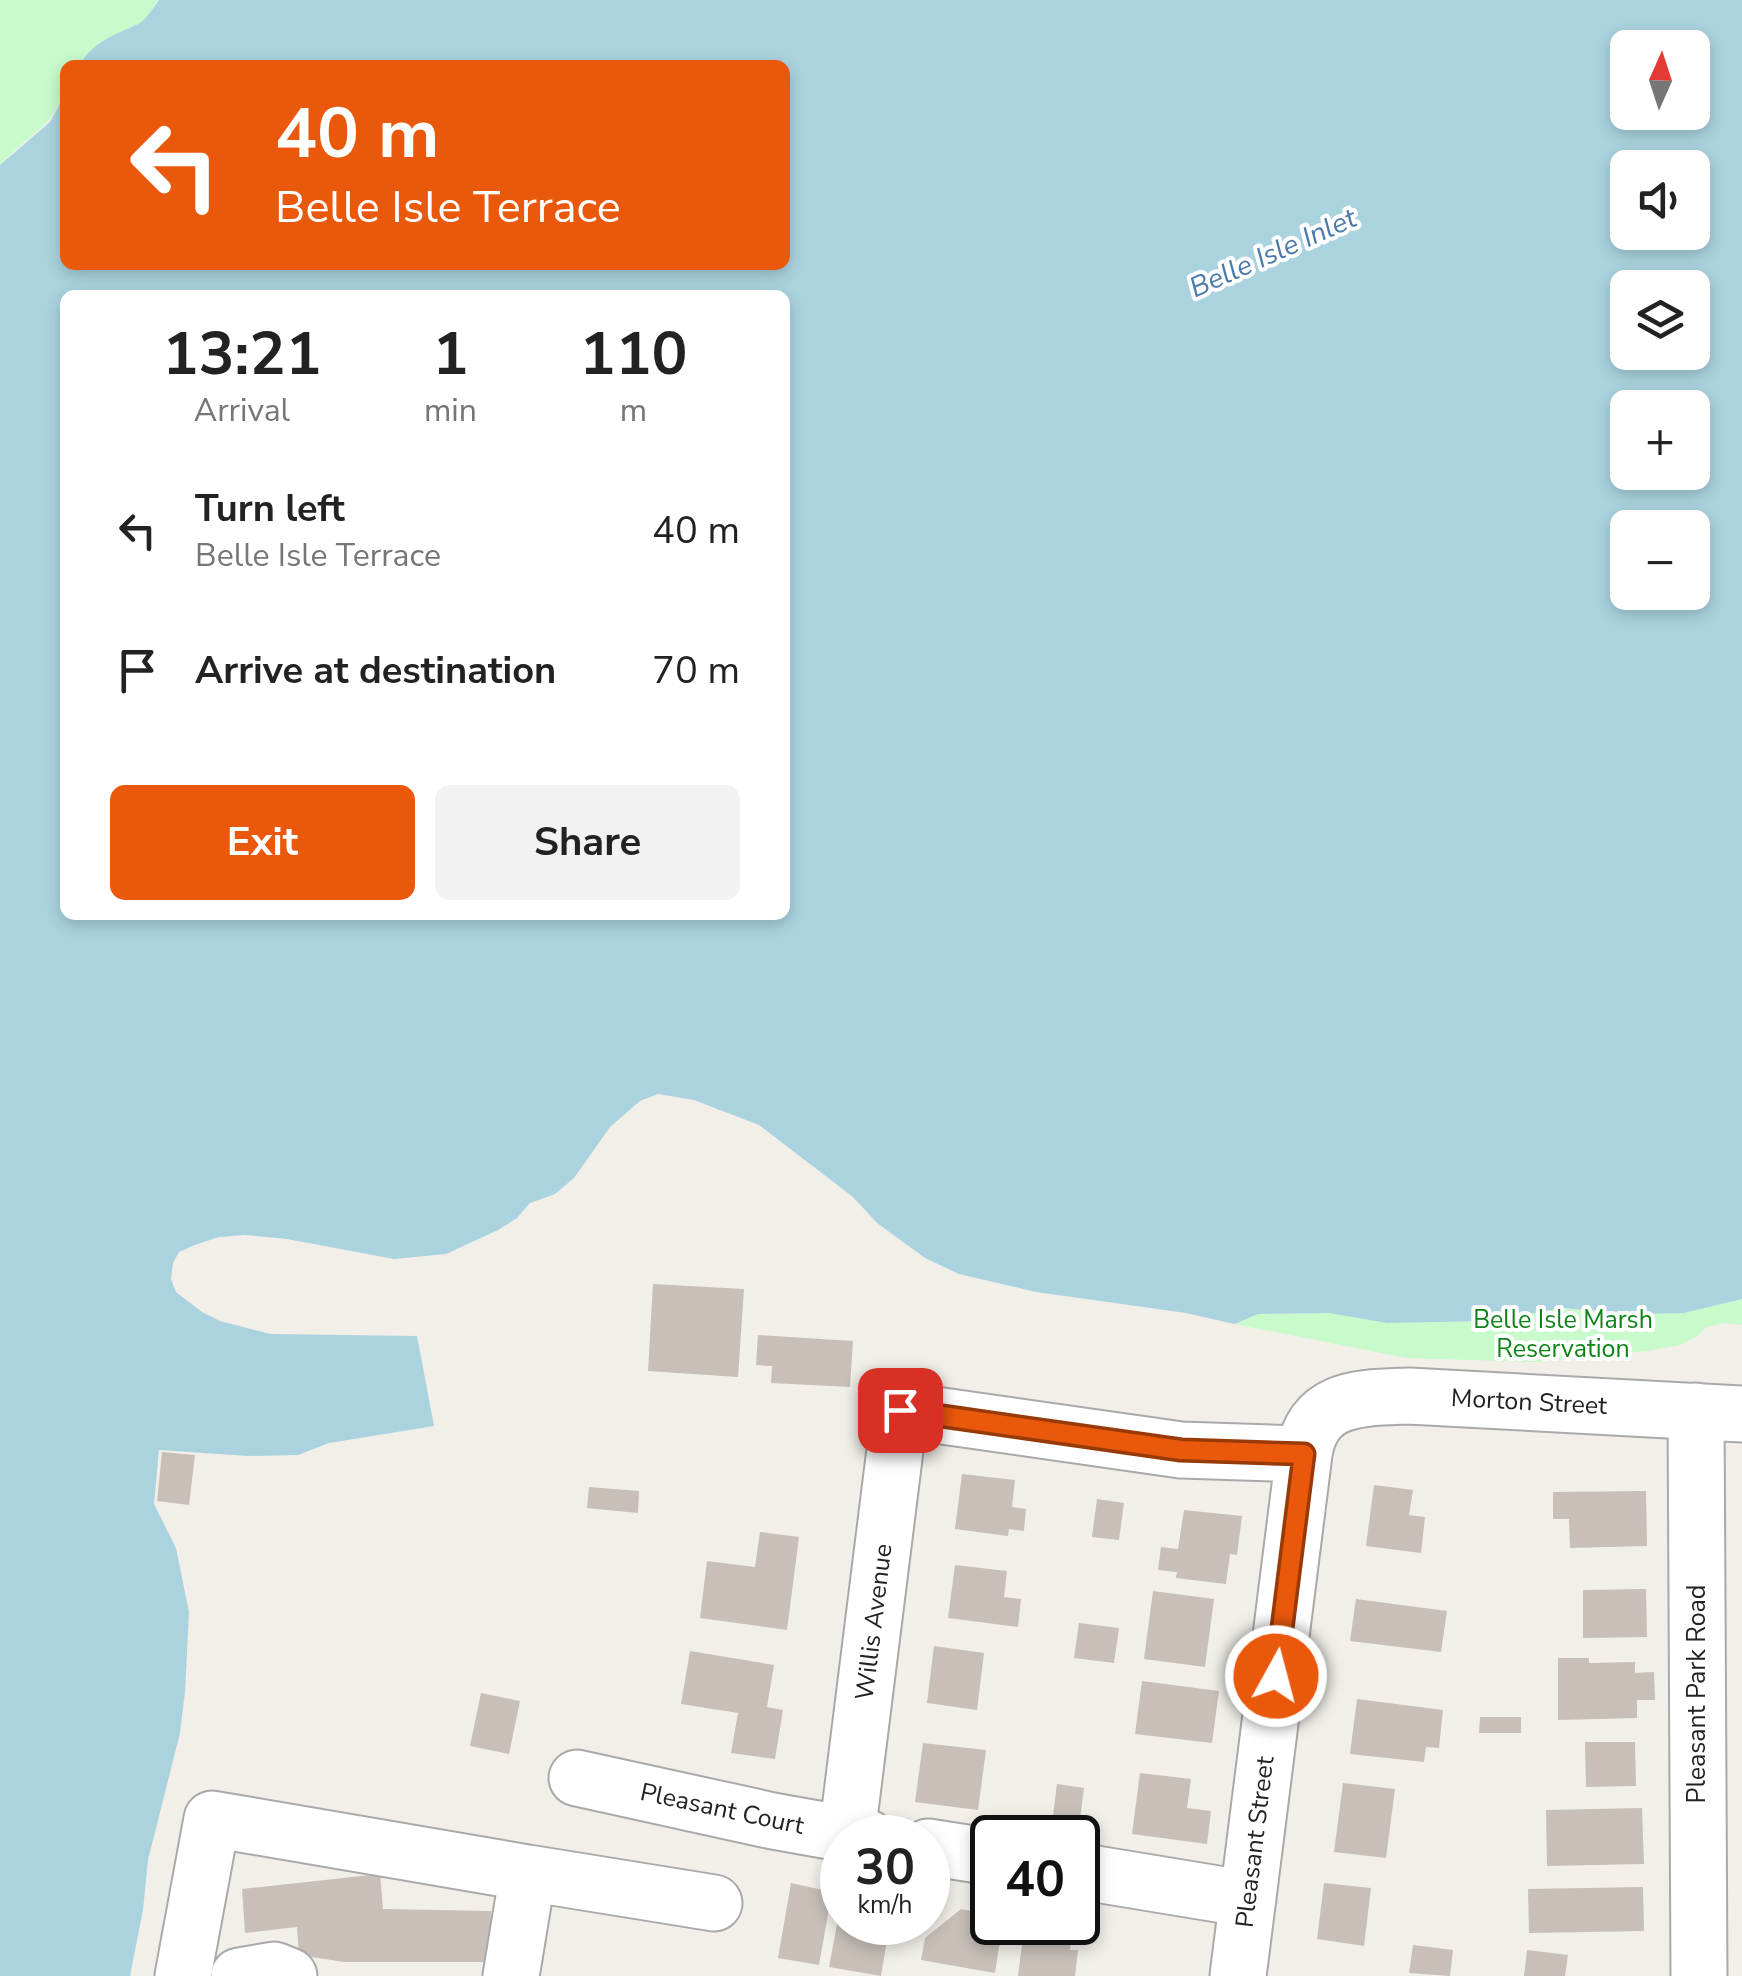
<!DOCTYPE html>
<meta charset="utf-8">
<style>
:root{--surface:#fff;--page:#f2f2f2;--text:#222;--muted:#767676;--accent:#ea580c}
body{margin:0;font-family:"Nunito Sans",sans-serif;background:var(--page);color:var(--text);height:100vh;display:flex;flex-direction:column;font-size:38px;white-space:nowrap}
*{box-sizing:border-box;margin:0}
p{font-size:32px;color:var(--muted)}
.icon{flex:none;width:55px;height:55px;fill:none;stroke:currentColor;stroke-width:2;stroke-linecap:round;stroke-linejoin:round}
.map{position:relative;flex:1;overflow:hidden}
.panel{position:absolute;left:60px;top:290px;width:730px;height:630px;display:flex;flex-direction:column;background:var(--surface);border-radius:15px;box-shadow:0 5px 15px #0003}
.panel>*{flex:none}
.hud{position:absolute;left:60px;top:60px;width:730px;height:210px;border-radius:15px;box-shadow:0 5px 15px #0003;background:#ea580c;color:#fff;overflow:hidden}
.needle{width:65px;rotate:3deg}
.tools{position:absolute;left:1610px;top:30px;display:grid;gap:20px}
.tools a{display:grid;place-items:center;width:100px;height:100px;border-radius:15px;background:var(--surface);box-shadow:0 5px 15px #0003;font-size:50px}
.speed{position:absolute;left:820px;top:1815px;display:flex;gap:20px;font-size:50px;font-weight:700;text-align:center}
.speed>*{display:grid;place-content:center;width:130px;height:130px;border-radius:50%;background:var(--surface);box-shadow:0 5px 15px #0003;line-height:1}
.speed small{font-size:25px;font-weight:400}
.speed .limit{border:5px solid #111;border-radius:15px;background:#fff;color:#111}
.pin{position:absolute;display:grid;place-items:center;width:85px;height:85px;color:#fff;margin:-42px;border-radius:20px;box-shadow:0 5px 15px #0006}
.me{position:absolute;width:110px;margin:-55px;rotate:7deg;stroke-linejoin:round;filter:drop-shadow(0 0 8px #0008)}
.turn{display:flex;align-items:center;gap:35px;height:210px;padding:0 50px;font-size:45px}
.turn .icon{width:130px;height:130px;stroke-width:2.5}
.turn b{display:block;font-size:70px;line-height:85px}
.eta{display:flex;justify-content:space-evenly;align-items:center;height:170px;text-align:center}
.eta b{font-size:60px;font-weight:700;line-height:70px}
.action{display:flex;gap:20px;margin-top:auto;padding:20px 50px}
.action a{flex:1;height:115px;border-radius:15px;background:var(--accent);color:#fff;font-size:40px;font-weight:700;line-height:115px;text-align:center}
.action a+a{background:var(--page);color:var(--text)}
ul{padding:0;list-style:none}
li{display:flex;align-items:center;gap:30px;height:140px;padding:0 50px}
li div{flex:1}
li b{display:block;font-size:38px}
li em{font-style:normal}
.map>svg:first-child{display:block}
</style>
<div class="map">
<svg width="1742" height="1976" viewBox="0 0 1742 1976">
<rect width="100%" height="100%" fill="#f2efe9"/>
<path fill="#c8facc" d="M0,0h158c-5,8 -12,20 -20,24 -21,10 -46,19 -58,41h-15c0,60 -29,61 -65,100z
M1742,1299v26l-17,-2 -19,4 -8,9 -18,9 -33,6 -111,11 -130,-4 -172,-34 24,-10 71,-1 58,10 102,-2 74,-13 69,6 52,-1z"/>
<path fill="#aad3df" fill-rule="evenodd" d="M159,0h1583v1299l-58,14 -52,1 -69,-6 -74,13 -102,2 -58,-10 -71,1 -24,10 -48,-11 -150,-21 -77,-18 -34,-16 -48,-35 -24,-26 -94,-72 -65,-25 -36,-6 -18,7 -30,26 -36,51 -19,16 -25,9 -13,15 -19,12 -52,24 -52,5 -107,-20 -42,-4 -26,2 -24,8 -16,7 -6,11 -2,16 5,13 26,20 18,9 51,13 146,2 17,90 -105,17 -31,12 -50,1 -89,-6 -5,54 22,44 13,64 -4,80 -5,41 -32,127 -5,50 -13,66h-130v-1811l50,-43 15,-28v171h720v-200h-705c13,-24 35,-30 58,-41 8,-4 15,-16 21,-24zM1628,48h64v64h-64zM1628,168h64v64h-64zM1628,288h64v64h-64zM65,295h720v620h-720zM1628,408h64v64h-64zM1628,528h64v64h-64z"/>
<path fill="#c7bfb8" d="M653,1284l91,5 -6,88 -90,-6z
M758,1335l95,6 -3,46 -79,-4 1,-17 -16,-1z
M162,1452l33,3 -6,50 -32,-4z
M962,1474l53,6 -3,27 14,2 -2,22 -15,-2 -1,7 -53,-7z
M1374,1485l39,5 -4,25 16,2 -4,36 -55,-7z
M589,1487l50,4 -1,22 -51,-5z
M1646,1491l1,55 -77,2 -1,-29h-16v-27z
M1097,1499l27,4 -5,37 -27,-3z
M1184,1510l58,6 -5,39 -7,-1 -4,30 -50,-6 1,-6 -19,-2 3,-23 17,2z
M760,1532l39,5 -12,93 -87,-12 7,-57 48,6z
M955,1565l52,6 -3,26 17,2 -3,28 -70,-9z
M1646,1589l1,48 -64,1v-48z
M1153,1591l61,8 -9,68 -61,-8z
M1356,1599l91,12 -6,41 -91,-11z
M1079,1623l40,5 -5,35 -40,-5z
M934,1646l50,7 -7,57 -50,-7z
M690,1651l84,14 -7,42 16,3 -8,49 -44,-6 7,-40 -57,-9z
M1558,1658h31v5l46,-1v11l19,-1 1,28h-18v18l-79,2z
M1142,1681l77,10 -7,52 -77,-9z
M481,1693l39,8 -11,53 -39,-8z
M1357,1699l86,11 -4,38 -13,-1 -2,15 -74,-8z
M1480,1717h41v16h-42z
M1585,1742h50l1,44 -50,1z
M923,1743l63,7 -8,60 -63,-8z
M1140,1773l51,6 -4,29 24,3 -4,33 -75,-10z
M1343,1783l52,6 -9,69 -52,-6z
M1057,1784l27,4 -5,39 -27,-4z
M1642,1808l2,56 -97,2 -1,-56z
M380,1874l3,35 108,2 -1,51h-146l-45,-7 -2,-28 -52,6 -3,-44z
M791,1883l41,9 -13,73 -41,-7z
M1324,1883l47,5 -7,58 -47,-7z
M1643,1887l1,44 -115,2 -1,-44z
M841,1903l1,19h48l-9,54 -52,-9z
M961,1909l31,6v7h11l-8,51 -74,-13 4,-22z
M1024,1929l48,6 -2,15h8l-3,26h-57z
M1413,1945l40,5 -3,26 -41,-3z
M1527,1950l41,5 -3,21h-41z"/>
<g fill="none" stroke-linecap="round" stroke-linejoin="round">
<g stroke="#a9a9a9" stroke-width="59">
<path id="minor" d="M1696,1411l3,565
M577,1778l196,43 95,17
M847,1834l53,-424 281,40 123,4
M928,1847l64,10
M1078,1871l170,28
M528,1873l186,30
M183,1976l29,-157 316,54 -17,103
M239,1976l35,-6 15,6
M1238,1976l66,-522c9,-58 56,-56 105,-58l333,18"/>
</g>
<use href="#minor" stroke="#fff" stroke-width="55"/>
</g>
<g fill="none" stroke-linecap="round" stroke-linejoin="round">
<g stroke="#983908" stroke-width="25">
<path id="route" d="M900,1410l281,40 123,4 -28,222"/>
</g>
<use href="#route" stroke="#ea580c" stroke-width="18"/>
</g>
<g text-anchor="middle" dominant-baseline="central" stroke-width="8" stroke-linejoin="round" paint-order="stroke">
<g font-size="25" fill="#0c8416" stroke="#fff">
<text x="1563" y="1320">Belle Isle Marsh<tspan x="1563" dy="29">Reservation</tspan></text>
</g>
<g font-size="25" fill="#222" stroke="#fff">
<text transform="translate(1529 1402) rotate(3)">Morton Street</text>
<text transform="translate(874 1622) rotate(-83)">Willis Avenue</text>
<text transform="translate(1697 1694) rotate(-90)">Pleasant Park Road</text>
<text transform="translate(722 1809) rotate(12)">Pleasant Court</text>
<text transform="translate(1255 1842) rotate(-83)">Pleasant Street</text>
</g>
<g font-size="28" font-style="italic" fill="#4a7aab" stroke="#fff">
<text transform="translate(1273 253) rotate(-24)">Belle Isle Inlet</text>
</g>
</g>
</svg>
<div class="tools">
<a><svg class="needle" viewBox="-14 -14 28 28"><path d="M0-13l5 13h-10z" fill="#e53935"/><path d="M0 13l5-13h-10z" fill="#767676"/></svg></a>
<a><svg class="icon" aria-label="sound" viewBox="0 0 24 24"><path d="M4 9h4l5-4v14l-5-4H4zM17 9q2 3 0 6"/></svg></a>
<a><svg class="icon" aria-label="layers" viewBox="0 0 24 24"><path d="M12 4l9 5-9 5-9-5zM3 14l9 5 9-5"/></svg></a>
<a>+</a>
<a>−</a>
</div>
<div class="speed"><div>30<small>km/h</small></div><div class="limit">40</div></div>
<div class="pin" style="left:900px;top:1410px;background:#d93025"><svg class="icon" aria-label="arrive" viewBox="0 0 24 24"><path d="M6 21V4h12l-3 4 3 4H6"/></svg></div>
<svg class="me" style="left:1276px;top:1676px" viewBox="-20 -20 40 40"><circle r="17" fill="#ea580c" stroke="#fff" stroke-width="3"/><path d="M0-11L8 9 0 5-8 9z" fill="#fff"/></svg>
<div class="hud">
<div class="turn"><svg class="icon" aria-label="left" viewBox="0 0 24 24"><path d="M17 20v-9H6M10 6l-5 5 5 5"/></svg><div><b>40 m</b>Belle Isle Terrace</div></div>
</div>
<section class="panel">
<div class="eta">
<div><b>13:21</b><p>Arrival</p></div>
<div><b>1</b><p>min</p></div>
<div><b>110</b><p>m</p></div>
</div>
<ul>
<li><svg class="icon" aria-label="left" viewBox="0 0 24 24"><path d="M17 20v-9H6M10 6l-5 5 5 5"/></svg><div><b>Turn left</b><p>Belle Isle Terrace</p></div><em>40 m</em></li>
<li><svg class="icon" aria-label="arrive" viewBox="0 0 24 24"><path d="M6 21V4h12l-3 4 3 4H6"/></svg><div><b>Arrive at destination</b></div><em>70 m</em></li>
</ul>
<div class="action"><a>Exit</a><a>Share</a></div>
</section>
</div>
